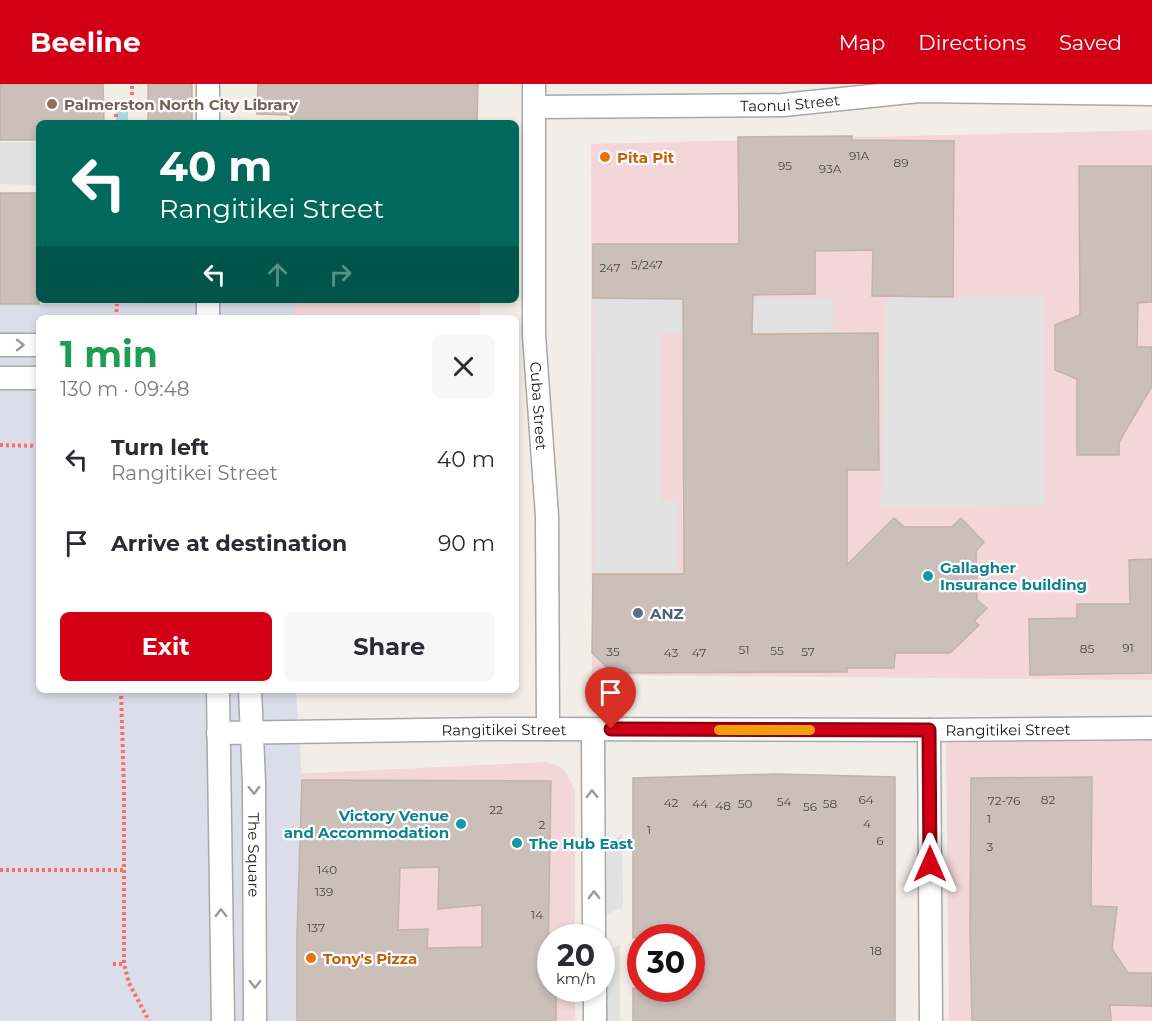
<!DOCTYPE html>
<meta charset="utf-8">
<style>
:root{--surface:#fff;--page:#f7f7f7;--text:#2b2b33;--muted:#7c7c81;--accent:#d30015}
body{margin:0;font-family:Montserrat,sans-serif;background:var(--page);color:var(--text);height:100vh;display:flex;flex-direction:column;font-size:22px;white-space:nowrap}
*{box-sizing:border-box;margin:0}
p{font-size:20px;color:var(--muted)}
.icon{flex:none;width:33px;height:33px;fill:none;stroke:currentColor;stroke-width:2;stroke-linecap:round;stroke-linejoin:round}
.map{position:relative;flex:1;overflow:hidden}
.side{position:absolute;left:36px;top:231px;width:483px;height:378px;display:flex;flex-direction:column;background:var(--surface);border-radius:9px;box-shadow:0 3px 9px #0003}
.side>*{flex:none}
.guide{position:absolute;left:36px;top:36px;width:483px;height:183px;border-radius:9px;box-shadow:0 3px 9px #0003;background:#00695c;color:#fff;overflow:hidden}
.speed{position:absolute;left:537px;top:840px;display:flex;gap:12px;font-size:30px;font-weight:700;text-align:center}
.speed>*{display:grid;place-content:center;width:78px;height:78px;border-radius:50%;background:var(--surface);box-shadow:0 3px 9px #0003;line-height:1}
.speed small{font-size:15px;font-weight:400}
.speed .limit{border:9px solid #d22;background:#fff;color:#111}
.pin{position:absolute;display:grid;place-items:center;width:51px;height:51px;color:#fff;margin:-62px -26px;border-radius:50% 50% 50% 0;rotate:-45deg;box-shadow:0 0 6px #0007}
.pin .icon{rotate:45deg}
.me{position:absolute;width:66px;margin:-33px;rotate:0deg;stroke-linejoin:round;filter:drop-shadow(0 0 4px #0008)}
.turn{display:flex;align-items:center;gap:21px;height:126px;padding:0 24px;font-size:27px}
.turn .icon{width:78px;height:78px;stroke-width:2.5}
.turn b{display:block;font-size:42px;line-height:51px}
.lanes{display:flex;align-items:center;height:57px;padding:0 24px;background:#0003;justify-content:center;gap:30px;direction:ltr}
.lanes .off{opacity:.35}
.round{display:grid;place-items:center;flex:none;width:63px;height:63px;border-radius:9px;background:var(--page)}
.summary{display:flex;align-items:center;justify-content:space-between;height:102px;padding:0 24px}
h1{font-size:36px;font-weight:700;line-height:45px;color:#1e9e55}
.cta{display:flex;gap:12px;margin-top:auto;padding:12px 24px}
.cta a{flex:1;height:69px;border-radius:9px;background:var(--accent);color:#fff;font-size:24px;font-weight:700;line-height:69px;text-align:center}
.cta a+a{background:var(--page);color:var(--text)}
ul{padding:0;list-style:none}
li{display:flex;align-items:center;gap:18px;height:84px;padding:0 24px}
li div{flex:1}
li b{display:block;font-size:22px}
li em{font-style:normal}
header{display:flex;align-items:center;gap:36px;box-sizing:border-box;height:84px;padding:0 30px;background:var(--accent);color:#fff}
header strong{font-size:28px}
nav{display:flex;gap:33px;margin-inline-start:auto;font-size:21px}
.map>svg:first-child{display:block}
</style>
<header>
<strong>Beeline</strong>
<nav><a>Map</a><a>Directions</a><a>Saved</a></nav>
</header>
<div class="map">
<svg width="1152" height="937" viewBox="0 0 1152 937">
<rect width="100%" height="100%" fill="#f2ede7"/>
<path fill="#f3d6d8" d="M1152,46v550l-560,-5 -1,-531z
M241,216h239v18h-241z
M1152,656v281h-203l-3,-278z
M546,678l13,4 7,7 9,17v147l-25,1v50l25,1v32h-294l11,-247z"/>
<path fill="#e1e1e1" d="M0,58h39v43l-39,-1z
M1042,212l2,209 -163,2 5,-209z
M833,214v34l-173,2v167h17l-1,71 -81,1 -2,-273z
M622,750l1,73 -29,13 -1,-68z
M620,860v77h-25l7,-33v-33z"/>
<path fill="#dbdde8" d="M172,216h122v18h-255v372h257l6,90 -5,153v88h-297v-717l168,-1z"/>
<path fill="#a5dbe2" d="M116,25l12,1v13h-12z"/>
<path fill="#cbbfba" stroke="#c5b2a8" stroke-width="1.5" fill-rule="evenodd" d="M0,0h103l1,39h-65v17h-39z
M148,0h44v39h-44z
M258,0h220l-1,39h-186v-8l-34,-1z
M852,52v4l102,1 -1,156 -81,-1 1,-46 -58,1v43l-62,1 -1,39 126,-1 1,137h-32v95l47,-47 10,9h48l9,-9 23,24 -8,9 1,49 10,8 -13,13 5,4 -29,28h-55l-1,15h-47v4l-234,1 -21,-20 1,-79h91l-1,-275 -90,-1v-54h146l-1,-107z
M1079,82h73v136l-14,1 -1,44h15v39l-33,56v13h-42v-76l-22,-9v-45l25,-10z
M0,109h39v111h-39z
M1152,475v114l-122,2 -1,-56 48,-1v-14h53l-1,-44z
M777,690l118,3v244h-262v-33h59v-50h-59v-160z
M1092,693l-1,129 26,1 -5,42 16,24h24v33l-42,-1 1,16h-139l-2,-91 1,-152z
M302,696l249,1 -3,176h2v31h6v33h-259v-88zM439,783l-1,42 44,-4v42l-55,1 1,-19 -30,1 2,-62z"/>
<g fill="none" stroke-linecap="round" stroke-linejoin="round">
<g stroke="#a8a8a8" stroke-width="25">
<g id="street">
<path id="s1" d="M534,0v251l13,181 1,213"/>
<path id="s2" d="M535,23l248,-2 136,-14 233,3"/>
<path d="M208,39v-39"/>
<path d="M208,234v-18"/>
<path d="M0,261h39"/>
<path d="M0,294h39"/>
<path d="M218,606l5,331"/>
<path id="s3" d="M250,606l4,92 1,239"/>
<path d="M593,646l1,208"/>
<path d="M929,646l2,291"/>
<path id="s4" d="M218,649l273,-4 438,1 223,-2"/>
<path d="M595,904v33"/>
</g>
</g>
<path stroke="#ff6c6c" stroke-width="4" stroke-dasharray="3 3" stroke-linecap="butt" d="M116,39v-17l16,-2v-20
M116,234l1,-14
M0,361l39,1
M121,606l3,100v174l5,19 20,38
M0,786h123
M113,880h11"/>
<use href="#street" stroke="#fff" stroke-width="22"/>
</g>
<defs><path id="oneway-chevron" d="M-2-3.5L2.5 0L-2 3.5" fill="none" stroke-width="1.6" stroke-linecap="round" stroke-linejoin="round" transform="scale(1.5)"/></defs>
<g stroke="#9b9b9b">
<use href="#oneway-chevron" transform="translate(20 261)"/>
<use href="#oneway-chevron" transform="translate(254 706) rotate(89)"/>
<use href="#oneway-chevron" transform="translate(592 710) rotate(-91)"/>
<use href="#oneway-chevron" transform="translate(594 811) rotate(-91)"/>
<use href="#oneway-chevron" transform="translate(221 829) rotate(-91)"/>
<use href="#oneway-chevron" transform="translate(255 900) rotate(90)"/>
</g>
<g fill="none" stroke-linecap="round" stroke-linejoin="round">
<g stroke="#89000e" stroke-width="15">
<path id="route" d="M611,645l318,1 1,134"/>
</g>
<use href="#route" stroke="#d30015" stroke-width="10"/>
<path stroke="#f59e0b" stroke-width="10" d="M719,646h91"/>
</g>
<circle fill="#8d6e63" stroke="#fff" stroke-width="2" cx="52" cy="20" r="6"/>
<g fill="#e8710a" stroke="#fff" stroke-width="2">
<circle cx="605" cy="73" r="6"/>
<circle cx="311" cy="874" r="6"/>
</g>
<g fill="#0f9aa8" stroke="#fff" stroke-width="2">
<circle cx="928" cy="492" r="6"/>
<circle cx="461" cy="740" r="6"/>
<circle cx="517" cy="759" r="6"/>
</g>
<circle fill="#5c6f8a" stroke="#fff" stroke-width="2" cx="638" cy="529" r="6"/>
<g text-anchor="middle" dominant-baseline="central" stroke-width="4.5" stroke-linejoin="round" paint-order="stroke">
<g font-size="12" fill="#4c4847">
<text x="859" y="71">91A</text>
<text x="901" y="78">89</text>
<text x="785" y="81">95</text>
<text x="830" y="84">93A</text>
<text x="647" y="180">5/247</text>
<text x="610" y="183">247</text>
<text x="1128" y="563">91</text>
<text x="1087" y="564">85</text>
<text x="744" y="565">51</text>
<text x="777" y="566">55</text>
<text x="613" y="567">35</text>
<text x="808" y="567">57</text>
<text x="671" y="568">43</text>
<text x="699" y="568">47</text>
<text x="866" y="715">64</text>
<text x="1048" y="715">82</text>
<text x="1004" y="716">72-76</text>
<text x="784" y="717">54</text>
<text x="671" y="718">42</text>
<text x="700" y="719">44</text>
<text x="745" y="719">50</text>
<text x="830" y="719">58</text>
<text x="723" y="721">48</text>
<text x="810" y="722">56</text>
<text x="496" y="725">22</text>
<text x="989" y="734">1</text>
<text x="867" y="739">4</text>
<text x="542" y="740">2</text>
<text x="649" y="745">1</text>
<text x="880" y="756">6</text>
<text x="990" y="762">3</text>
<text x="327" y="785">140</text>
<text x="324" y="807">139</text>
<text x="537" y="830">14</text>
<text x="316" y="843">137</text>
<text x="876" y="866">18</text>
</g>
<g font-size="15" fill="#212121" stroke="#fff">
<text stroke="none"><textPath href="#s2" startOffset="255">Taonui Street</textPath></text>
<text stroke="none"><textPath href="#s1" startOffset="322">Cuba Street</textPath></text>
<text stroke="none"><textPath href="#s4" startOffset="790">Rangitikei Street</textPath></text>
<text stroke="none"><textPath href="#s4" startOffset="286">Rangitikei Street</textPath></text>
<text stroke="none"><textPath href="#s3" startOffset="165">The Square</textPath></text>
</g>
<g font-size="15" font-weight="bold" fill="#785e54" stroke="#fff" text-anchor="start">
<text x="64" y="20">Palmerston North City Library</text>
</g>
<g font-size="15" font-weight="bold" fill="#c56008" stroke="#fff" text-anchor="start">
<text x="617" y="73">Pita Pit</text>
<text x="323" y="874">Tony's Pizza</text>
</g>
<g font-size="15" font-weight="bold" fill="#0d838f" stroke="#fff" text-anchor="start">
<text x="940" y="483">Gallagher<tspan x="940" dy="17">Insurance building</tspan></text>
<text x="449" y="731" text-anchor="end">Victory Venue<tspan x="449" dy="17">and Accommodation</tspan></text>
<text x="529" y="759">The Hub East</text>
</g>
<g font-size="15" font-weight="bold" fill="#4e5e75" stroke="#fff" text-anchor="start">
<text x="650" y="529">ANZ</text>
</g>
</g>
</svg>
<div class="speed"><div>20<small>km/h</small></div><div class="limit">30</div></div>
<div class="pin" style="left:611px;top:645px;background:#d93025"><svg class="icon" aria-label="arrive" viewBox="0 0 24 24"><path d="M6 21V4h12l-3 4 3 4H6"/></svg></div>
<svg class="me" style="left:930px;top:780px" viewBox="-20 -20 40 40"><path d="M0-17L14 15 0 8-14 15z" fill="#d30015" stroke="#fff" stroke-width="4"/></svg>
<div class="guide">
<div class="turn"><svg class="icon" aria-label="left" viewBox="0 0 24 24"><path d="M17 20v-9H6M10 6l-5 5 5 5"/></svg><div><b>40 m</b>Rangitikei Street</div></div>
<div class="lanes"><svg class="icon" aria-label="left" viewBox="0 0 24 24"><path d="M17 20v-9H6M10 6l-5 5 5 5"/></svg><svg class="icon off" aria-label="ahead" viewBox="0 0 24 24"><path d="M12 20V5M6 11l6-6 6 6"/></svg><svg class="icon off" aria-label="right" viewBox="0 0 24 24"><path d="M7 20v-9h11M14 6l5 5-5 5"/></svg></div>
</div>
<section class="side">
<div class="summary"><div><h1>1 min</h1><p>130 m · 09:48</p></div><a class="round"><svg class="icon" aria-label="close" viewBox="0 0 24 24"><path d="M6 6l12 12M18 6L6 18"/></svg></a></div>
<ul>
<li><svg class="icon" aria-label="left" viewBox="0 0 24 24"><path d="M17 20v-9H6M10 6l-5 5 5 5"/></svg><div><b>Turn left</b><p>Rangitikei Street</p></div><em>40 m</em></li>
<li><svg class="icon" aria-label="arrive" viewBox="0 0 24 24"><path d="M6 21V4h12l-3 4 3 4H6"/></svg><div><b>Arrive at destination</b></div><em>90 m</em></li>
</ul>
<div class="cta"><a>Exit</a><a>Share</a></div>
</section>
</div>
